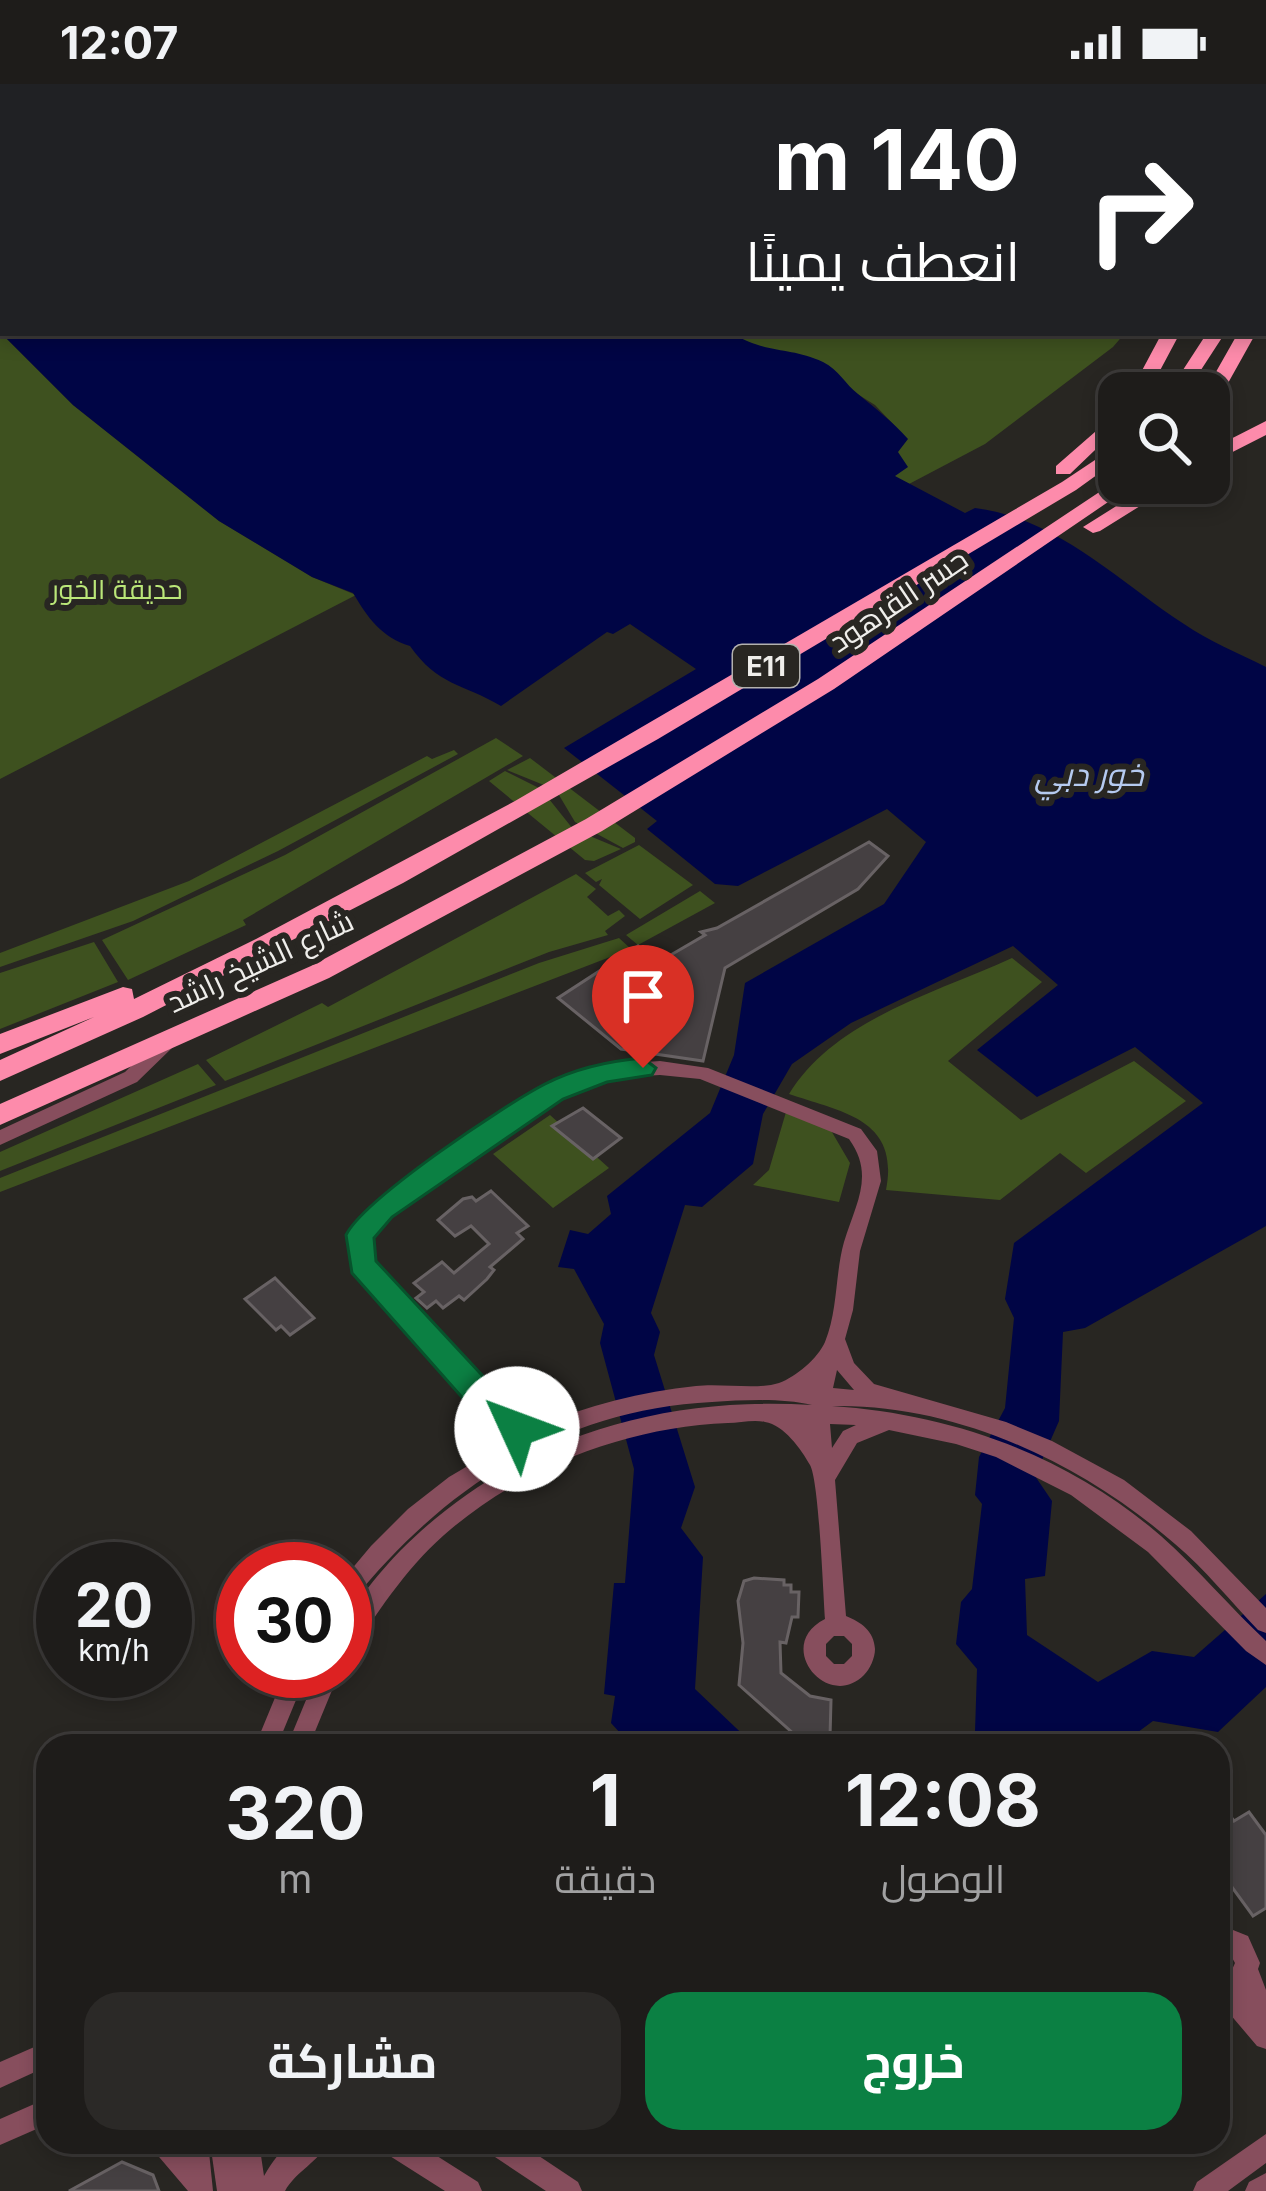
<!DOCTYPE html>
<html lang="ar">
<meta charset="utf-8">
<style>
:root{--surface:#1e1c1a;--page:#2b2927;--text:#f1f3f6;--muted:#a1a1a2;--line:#3c3a39;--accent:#0b8043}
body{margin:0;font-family:Inter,Cairo,sans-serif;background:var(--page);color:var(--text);direction:rtl;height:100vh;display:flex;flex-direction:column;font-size:45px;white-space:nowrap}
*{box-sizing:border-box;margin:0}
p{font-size:39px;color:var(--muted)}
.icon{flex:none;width:66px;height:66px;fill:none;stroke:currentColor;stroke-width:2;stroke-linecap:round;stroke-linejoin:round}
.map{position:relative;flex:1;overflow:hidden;direction:ltr}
.side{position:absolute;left:36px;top:1650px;width:1194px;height:420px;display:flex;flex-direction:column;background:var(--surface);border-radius:36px;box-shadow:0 6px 18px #0003,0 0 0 3px var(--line);direction:rtl}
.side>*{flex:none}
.guide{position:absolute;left:0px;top:0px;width:1266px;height:252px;box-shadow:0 6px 18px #0003,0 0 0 3px var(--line);direction:rtl;background:#202124;color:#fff;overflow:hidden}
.fabs{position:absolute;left:1098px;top:288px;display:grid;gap:24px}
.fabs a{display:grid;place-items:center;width:132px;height:132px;border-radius:24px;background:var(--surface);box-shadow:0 6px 18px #0003,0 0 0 3px var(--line);font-size:60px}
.speed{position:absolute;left:36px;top:1458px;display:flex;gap:24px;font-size:60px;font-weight:700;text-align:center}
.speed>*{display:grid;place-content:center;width:156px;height:156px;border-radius:50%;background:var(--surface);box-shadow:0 6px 18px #0003,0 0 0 3px var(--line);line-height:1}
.speed small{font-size:30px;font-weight:400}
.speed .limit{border:18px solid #d22;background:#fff;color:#111}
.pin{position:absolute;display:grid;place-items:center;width:102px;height:102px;color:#fff;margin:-123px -51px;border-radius:50% 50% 50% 0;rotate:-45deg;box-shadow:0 0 12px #0007}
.pin .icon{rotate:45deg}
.me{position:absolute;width:132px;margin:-66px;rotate:313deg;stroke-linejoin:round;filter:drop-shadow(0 0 9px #0008)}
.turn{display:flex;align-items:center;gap:42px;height:252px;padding:0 48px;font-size:54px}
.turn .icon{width:156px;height:156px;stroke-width:2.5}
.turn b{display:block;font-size:84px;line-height:102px}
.eta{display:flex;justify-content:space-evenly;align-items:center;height:204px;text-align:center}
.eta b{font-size:72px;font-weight:700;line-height:84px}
.primary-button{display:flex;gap:24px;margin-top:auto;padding:24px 48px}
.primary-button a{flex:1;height:138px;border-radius:36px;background:var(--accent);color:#fff;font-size:48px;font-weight:700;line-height:138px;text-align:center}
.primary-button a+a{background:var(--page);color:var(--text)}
.status{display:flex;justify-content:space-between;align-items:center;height:84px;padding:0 60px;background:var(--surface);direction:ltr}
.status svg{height:33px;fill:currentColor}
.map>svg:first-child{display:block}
</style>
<div class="status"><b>12:07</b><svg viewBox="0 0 49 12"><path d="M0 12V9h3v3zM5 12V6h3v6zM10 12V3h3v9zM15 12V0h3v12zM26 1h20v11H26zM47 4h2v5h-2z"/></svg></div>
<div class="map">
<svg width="1266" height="2107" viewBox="0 0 1266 2107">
<rect width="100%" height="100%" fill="#282622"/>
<path fill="#3e511f" d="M428,0h706l5,3h-709z
M0,248l73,73 146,116 93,56 44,18 -356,184z
M732,249h393l-12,14 -128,97 -76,40 -16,-8 4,-24 10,-13 -32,-34 -85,-53 -32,-2z
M496,654l27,18 -280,164 3,5 -118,55 -26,-40 183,-85z
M454,666l4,4 -180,97 -145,70 -133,46v-14l189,-72 238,-125 5,3z
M530,674l105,80v4l-12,6 -48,-26 -19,-32 -49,-20z
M505,687l36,18 32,40 48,20 -27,12 -9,-1 -96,-79z
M639,761l54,40 -53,34 -41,-34 3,-6 -6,3 -11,-9z
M576,790l20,15 -9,8 21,19 11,-6 6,6 -20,15 3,4 -59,17 -324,129 -19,-21 116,-57 6,4z
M700,807l15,12 -77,42 -12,-10z
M619,854l12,11 -631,243v-14l539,-215z
M94,858l24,40 -118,47v-56z
M1012,874l30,24 -94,79 73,59 113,-59 52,40 -100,72 -26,-20 -60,47 -114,-10c14,-71 -44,-78 -97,-96 46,-75 147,-101 223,-136z
M198,980l18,21 -216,86v-19z
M786,1028l43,15 21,36 -11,39 -86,-17 16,-15z
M550,1031l59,53 -56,40 -60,-54z"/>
<path fill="#000545" d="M0,0l430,3h-427v246h729c36,22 57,13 91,29 16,8 22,22 35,32 18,15 34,27 50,45l-10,13 10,15 -13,9 70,37 10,-5c82,10 143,73 209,116 25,17 54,29 82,43v559l-181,102 -22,4 -4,89 -24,55 17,25 -7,75 -20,3 2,56 71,47 54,-31 42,6 72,-63v93l-48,45 -65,-11 -34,25 -18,-13 -24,13h-128l26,-14 2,-63 -21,-25 5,-42 11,-13 10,-85 -7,-9 4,-38 26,-49 9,-90 -9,-19 9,-56 189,-140 -68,-56 -98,50 -60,-47 81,-65 -45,-39 -162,77 -59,41 -29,50 -10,50 -51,43 -17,-2 -34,108 9,19 -6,23 41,132 -14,41 22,29 -8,132 60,57h-123l-21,-23 4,-27 -11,-2 10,-111h11l9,-114 -34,-126 4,-19 -30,-55 -16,-2 12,-37 18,4 23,-20 -4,-18 103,-83 24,-58 11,-72 139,-79 42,-62 -39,-33 -149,77 -23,-2 -68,-55 10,-8 -93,-73 132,-79 -66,-45 -17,10 -6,-2 -106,74c-39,-23 -63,-20 -91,-60 -29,-9 -42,-28 -57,-53l-41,-16 -93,-56 -146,-116 -73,-73z"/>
<path fill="#454042" stroke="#686264" stroke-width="3" d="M869,758l19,14 -30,33 -133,79 -22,93 -82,-12 -63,-51 80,-52 19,17 48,-28 -4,-3 16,-4z
M583,1024l38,30 -28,21 -41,-33z
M491,1107l37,35 -11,7 6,6 -33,28 4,3 -7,9 -23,21 -5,-4 -16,12 -7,-7 -9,7 -11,-10 8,-6 -10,-9 28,-21 12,11 35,-29 -18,-18 -16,10 -17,-16 25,-21 9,-2 4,4z
M275,1194l39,40 -24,17 -9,-9 -5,4 -31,-31z
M754,1494l30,2v5h7v7h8l-1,25h-6l-6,26 -6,-1 1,31 29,23 21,4 -1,37 -36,-3 -55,-49 4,-42 -5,-42 6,-20z
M1218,1716l16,21 15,-9 17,23v73l-13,8 -35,-48z
M122,2078l31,13 6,16h-90z"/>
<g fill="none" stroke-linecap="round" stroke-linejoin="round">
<path fill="#874e5d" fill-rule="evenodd" d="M167,952l6,1 3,5 -3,5 -36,35 -137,63v-15l125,-58 36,-35z
M660,977l48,7 153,61 16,22 4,30 -21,70 -7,59 -8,29 9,24 20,21 132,38 46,19 72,39 67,51 75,77v25l-8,-3c-27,-28 -53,-61 -83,-86 -93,-81 -220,-141 -343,-138 121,8 237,50 329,130 37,33 69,71 105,105v24l-20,-14 -98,-99 -77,-57 -75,-38 -40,-13 -67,-14 -32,13 -22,37 11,136c15,6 28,15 29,33 0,9 -5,20 -11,26 -37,37 -91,-30 -39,-56 -2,-28 -6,-138 -15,-154 -9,-16 -26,-40 -45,-43 -11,-3 -26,1 -37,1 -99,4 -201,42 -277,106 -41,34 -69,77 -98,120l-8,3c0,-8 -2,-20 0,-27 5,-18 41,-60 55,-74 110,-111 257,-156 412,-146 -30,-7 -68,-5 -100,-3 -151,8 -266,84 -359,198l-8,3v-26l26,-31 37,-37 41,-32 68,-40 -25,-15 -137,-152 -6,-20 12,-35 187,-128 56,-22zM660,991l40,4 149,60c26,36 7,64 -5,103 -9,32 -6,68 -19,100 -7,16 -29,35 -46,41 -22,7 -58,0 -83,3 -55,6 -108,19 -160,41l-30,-17 -135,-148 -4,-12 9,-26 184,-127 46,-19zM837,1286l17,20 -21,-2zM830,1340l26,1 -13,6 -11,17zM834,1552h10l8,8v12l-8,8h-10l-8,-8v-12z
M286,1587h22l-31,75h-22z
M318,1587h22l-31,75h-22z
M1218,1840l30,12 12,27 -2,6 8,21v59l-9,-3 -39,-46v-28h13l4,-9 -5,-9 -12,-6z
M48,1957v25l-48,22v-26z
M48,2014v26l-48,21v-26z
M1266,2050v29l-38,28h-35l4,-9z
M150,2058h30l3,3 -1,-3h26l5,49h-25l-34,-40z
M210,2058h49l5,34c20,-34 27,-34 64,-34 -8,19 -32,29 -43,49h-68z
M378,2058h37l63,40 4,9h-37l-63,-40z
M482,2058h36l60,40 4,9h-36l-60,-40z
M1266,2089v18h-21l4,-9z"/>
<path fill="#e67094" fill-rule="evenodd" d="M1197,0h13l2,3h-13z"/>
<path fill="#fd8bab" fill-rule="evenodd" d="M1143,0h17l3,3h-18z
M1175,0h15l3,3h-16z
M1263,37l3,1v10l-3,-1z
M1263,113l3,1v16l-3,-1z
M1162,249h18l-32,60h-18z
M1207,249h18l-39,60h-18z
M1238,249h18l-38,68 -9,6v-14h-5z
M1119,327v16l-49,47h-14v-8z
M1266,337v14l-57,29v-14z
M1119,360v15l-43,31 -418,249 -255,144 -260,134 -143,64v-21l94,-43 -94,37v-20l123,-47 9,2 2,10 122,-60 259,-138 547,-319z
M1119,395v4h17l-302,206 -232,142 -273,147 -329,147v-21l311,-138 275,-147 232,-140z
M1153,399h24l-77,48 -7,2 -10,-6z"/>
</g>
<path fill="#0b8043" stroke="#07532c" stroke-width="3" d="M643,974l13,10 -4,7 -45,7 -44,17 -171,118 -18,21 2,23 156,168 -4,9 -11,4 -42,-30 -123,-139 -6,-38c18,-36 158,-130 199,-151 31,-16 63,-23 98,-26z"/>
<g text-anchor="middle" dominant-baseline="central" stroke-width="12" stroke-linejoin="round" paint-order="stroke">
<g font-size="27" fill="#bbe779" stroke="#282622">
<text x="117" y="505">حديقة الخور</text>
</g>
<rect fill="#282622" stroke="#b3b2af" stroke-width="3" x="733" y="561" width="66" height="42" rx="9"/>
<g font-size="27" font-weight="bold" fill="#efeeeb">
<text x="766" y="582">E11</text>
</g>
<g font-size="30" fill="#efeeeb" stroke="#282622">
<text transform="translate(898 516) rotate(-34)">جسر القرهود</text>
<text transform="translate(260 877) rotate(-25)">شارع الشيخ راشد</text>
</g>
<g font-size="33" font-style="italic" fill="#b5caf0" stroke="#282622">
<text x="1089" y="690">خور دبي</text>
</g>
</g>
</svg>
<div class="fabs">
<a><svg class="icon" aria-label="search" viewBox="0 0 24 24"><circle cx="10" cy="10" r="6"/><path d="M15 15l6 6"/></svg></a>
</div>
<div class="speed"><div>20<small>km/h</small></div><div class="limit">30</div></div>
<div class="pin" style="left:643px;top:984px;background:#d93025"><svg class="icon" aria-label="arrive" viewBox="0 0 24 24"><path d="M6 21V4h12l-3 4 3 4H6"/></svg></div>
<svg class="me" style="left:517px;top:1345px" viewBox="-20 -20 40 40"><circle r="19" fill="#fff"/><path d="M0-13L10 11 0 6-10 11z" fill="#0b8043"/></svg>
<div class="guide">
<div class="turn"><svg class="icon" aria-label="right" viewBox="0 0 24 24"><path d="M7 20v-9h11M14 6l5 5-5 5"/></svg><div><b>140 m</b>انعطف يمينًا</div></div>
</div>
<section class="side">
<div class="eta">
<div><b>12:08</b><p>الوصول</p></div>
<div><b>1</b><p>دقيقة</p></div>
<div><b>320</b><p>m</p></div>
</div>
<div class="primary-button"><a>خروج</a><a>مشاركة</a></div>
</section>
</div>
